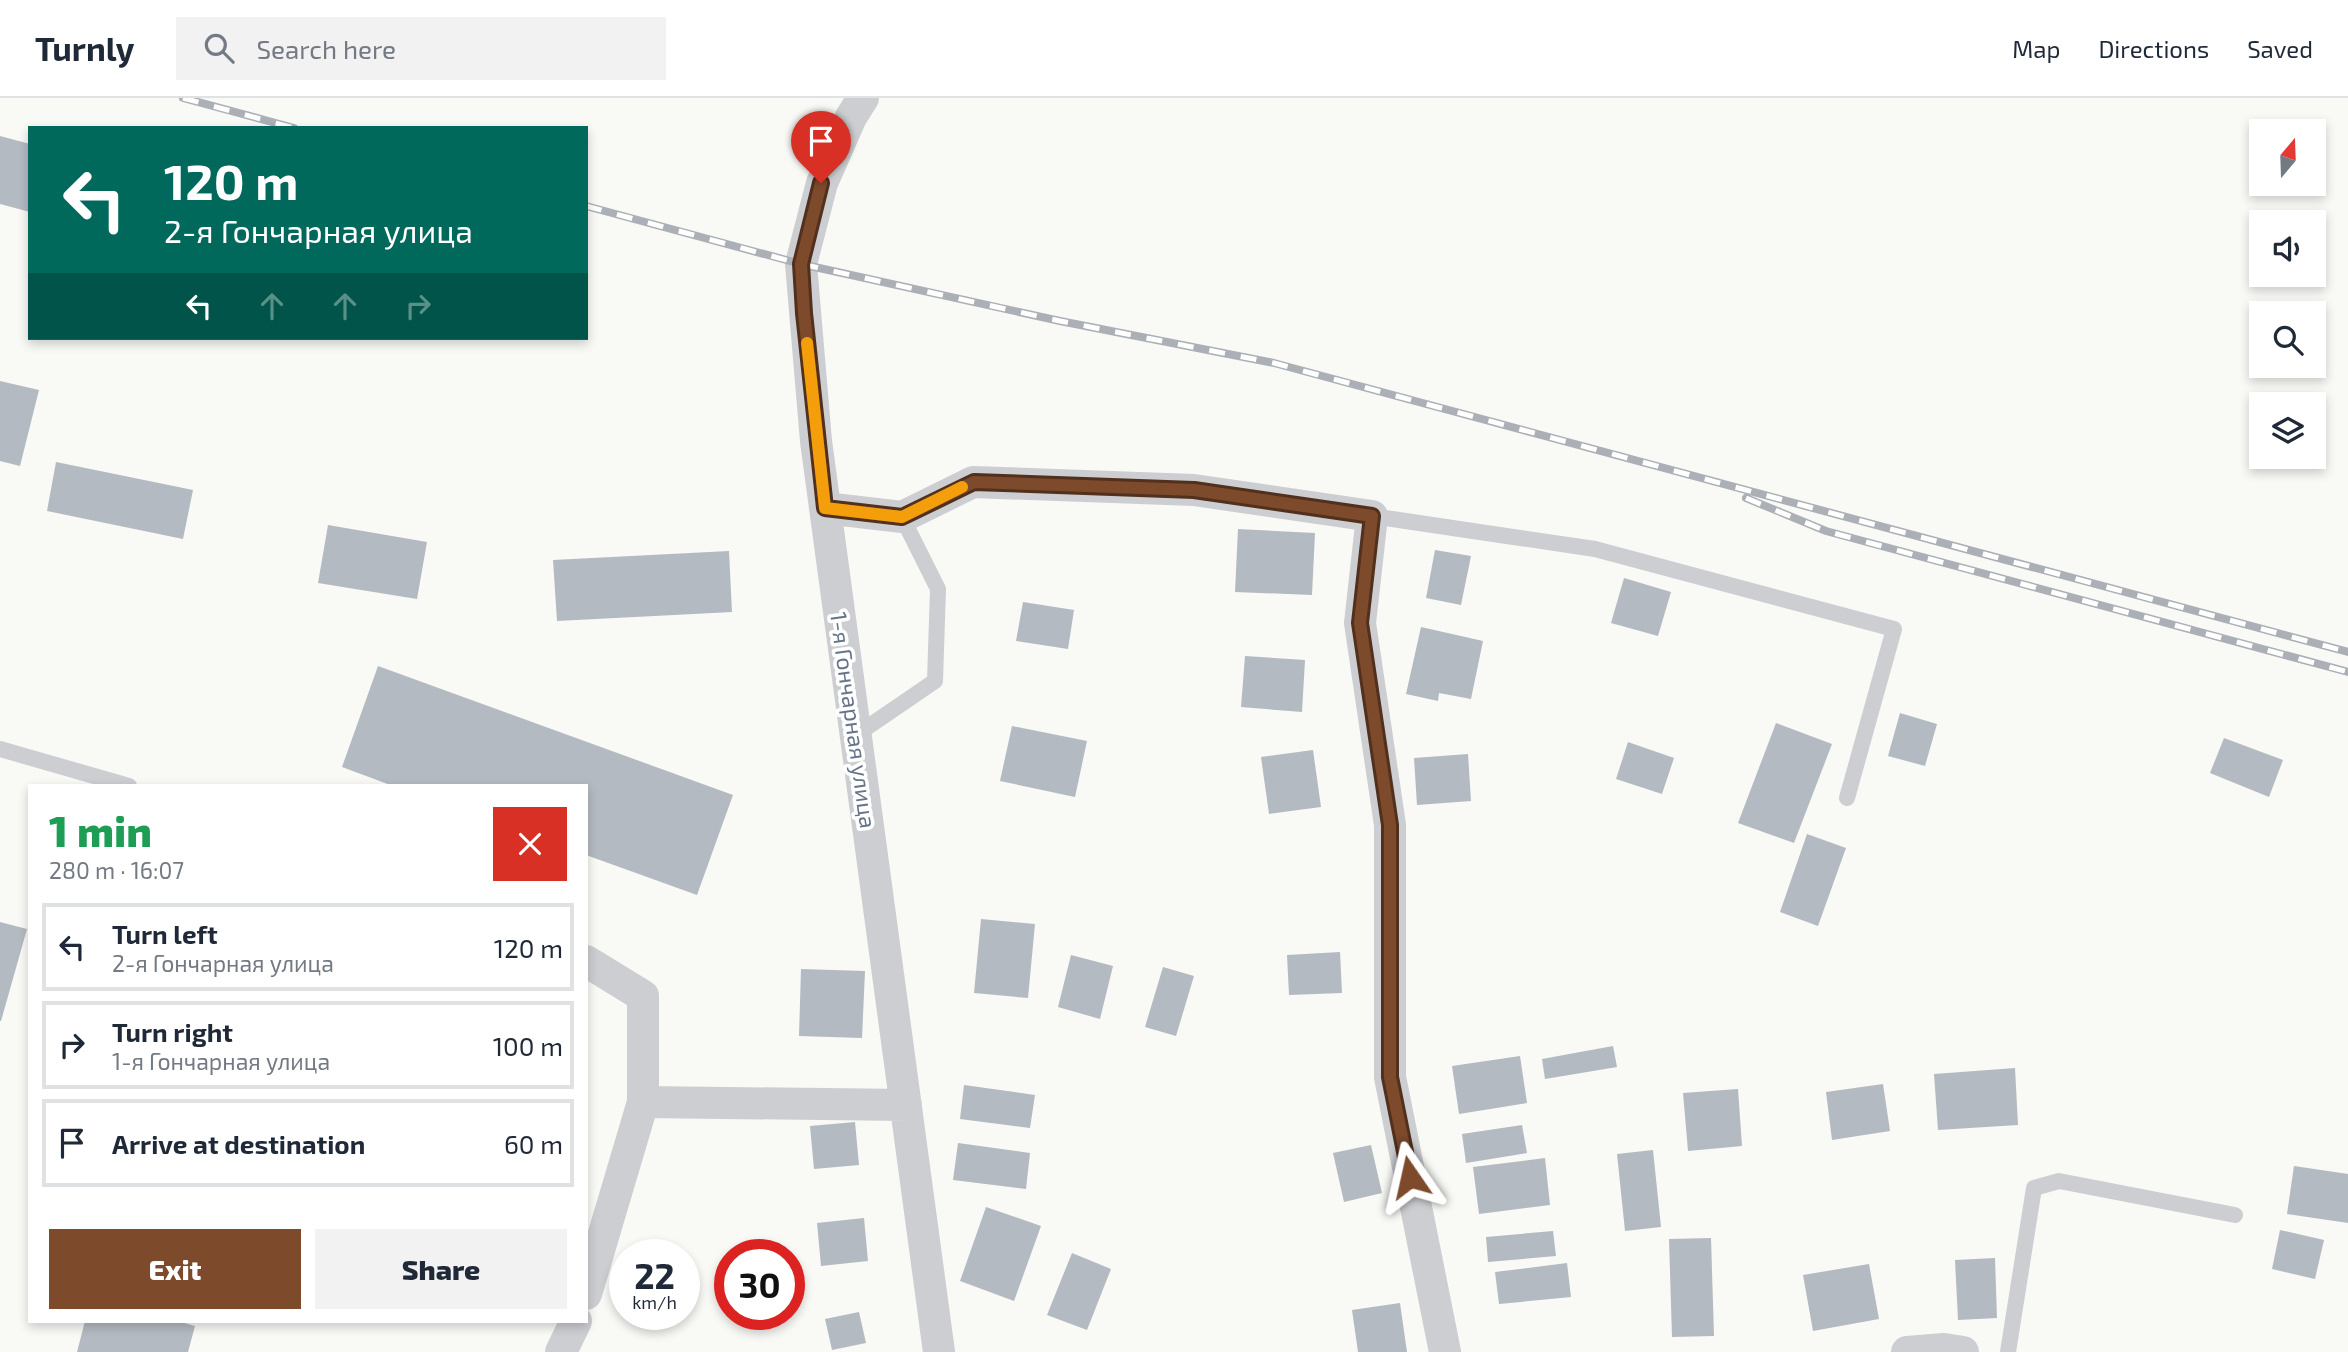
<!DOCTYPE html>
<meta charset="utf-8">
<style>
:root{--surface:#fff;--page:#f2f2f3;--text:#1f2937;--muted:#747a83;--line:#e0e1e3;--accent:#7d4a2c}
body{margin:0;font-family:"Exo 2",sans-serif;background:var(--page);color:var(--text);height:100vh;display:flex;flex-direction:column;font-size:26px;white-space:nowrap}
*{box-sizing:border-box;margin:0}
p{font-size:23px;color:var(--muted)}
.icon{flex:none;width:38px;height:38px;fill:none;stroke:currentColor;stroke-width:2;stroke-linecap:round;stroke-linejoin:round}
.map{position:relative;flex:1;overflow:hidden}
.side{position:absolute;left:28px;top:686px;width:560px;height:539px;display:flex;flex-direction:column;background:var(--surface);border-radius:0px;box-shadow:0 4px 10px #0003}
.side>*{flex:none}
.guide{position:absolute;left:28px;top:28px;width:560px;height:214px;border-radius:0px;box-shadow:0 4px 10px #0003;background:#00695c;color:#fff;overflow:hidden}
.needle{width:46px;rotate:19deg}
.controls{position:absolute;left:2249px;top:21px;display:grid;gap:14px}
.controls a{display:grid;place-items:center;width:77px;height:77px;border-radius:0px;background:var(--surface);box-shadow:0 4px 10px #0003;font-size:35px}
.speed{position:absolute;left:609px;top:1141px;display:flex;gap:14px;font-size:35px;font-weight:700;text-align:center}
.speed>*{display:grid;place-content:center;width:91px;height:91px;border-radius:50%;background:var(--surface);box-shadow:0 4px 10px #0003;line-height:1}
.speed small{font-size:18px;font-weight:400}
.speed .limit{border:10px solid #d22;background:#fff;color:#111}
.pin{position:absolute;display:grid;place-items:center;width:60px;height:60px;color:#fff;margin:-72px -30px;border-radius:50% 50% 50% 0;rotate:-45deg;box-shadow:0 0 7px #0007}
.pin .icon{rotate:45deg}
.me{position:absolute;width:77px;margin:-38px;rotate:349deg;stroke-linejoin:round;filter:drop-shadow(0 0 5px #0008)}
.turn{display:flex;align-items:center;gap:24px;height:147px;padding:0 21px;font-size:32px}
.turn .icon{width:91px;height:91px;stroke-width:2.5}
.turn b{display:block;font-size:49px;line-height:60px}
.lanes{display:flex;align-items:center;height:66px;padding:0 21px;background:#0003;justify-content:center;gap:35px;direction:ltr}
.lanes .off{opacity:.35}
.round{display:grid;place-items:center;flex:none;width:74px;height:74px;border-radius:0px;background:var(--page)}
.overview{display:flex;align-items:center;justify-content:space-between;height:119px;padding:0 21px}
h1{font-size:42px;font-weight:800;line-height:52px;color:#1e9e55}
.cta{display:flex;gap:14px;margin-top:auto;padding:14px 21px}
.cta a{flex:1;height:80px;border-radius:0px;background:var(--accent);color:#fff;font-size:28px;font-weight:800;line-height:80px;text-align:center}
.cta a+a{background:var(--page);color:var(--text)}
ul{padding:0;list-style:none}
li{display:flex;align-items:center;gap:21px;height:88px;margin:0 14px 10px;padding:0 7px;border:4px solid var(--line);border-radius:0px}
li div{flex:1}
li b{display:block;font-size:26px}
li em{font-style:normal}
header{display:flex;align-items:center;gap:42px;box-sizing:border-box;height:98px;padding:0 35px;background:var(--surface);border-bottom:2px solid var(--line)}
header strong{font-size:33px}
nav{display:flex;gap:38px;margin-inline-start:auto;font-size:24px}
.search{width:490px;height:63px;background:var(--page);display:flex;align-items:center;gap:18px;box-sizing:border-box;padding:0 24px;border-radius:0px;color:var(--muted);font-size:26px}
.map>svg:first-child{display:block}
</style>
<header>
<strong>Turnly</strong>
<div class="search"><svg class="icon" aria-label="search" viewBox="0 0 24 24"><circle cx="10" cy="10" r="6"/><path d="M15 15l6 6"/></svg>Search here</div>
<nav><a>Map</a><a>Directions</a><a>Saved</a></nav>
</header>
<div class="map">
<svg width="2348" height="1254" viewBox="0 0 2348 1254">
<rect width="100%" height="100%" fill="#f9f9f6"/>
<path fill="#b4bac1" d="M0,38l30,8v68l-30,-8z
M0,283l39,9 -19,76 -20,-5z
M56,364l137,28 -10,49 -136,-28z
M328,427l99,17 -10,57 -99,-16z
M1238,431l77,4 -3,62 -77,-3z
M1435,452l36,6 -10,49 -35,-7z
M729,453l3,61 -175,9 -4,-61z
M1624,480l47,14 -13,44 -47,-13z
M1023,504l51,8 -6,39 -52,-8z
M1421,529l62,14 -12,58 -32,-6 -1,8 -32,-7z
M1245,558l60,4 -3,52 -61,-5z
M378,568l355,129 -36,100 -111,-40v-69h-193l-51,-19z
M1900,615l37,11 -12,42 -37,-10z
M1776,625l56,21 -38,99 -56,-20z
M1012,628l75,15 -12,56 -75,-16z
M2224,640l59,22 -14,37 -59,-24z
M1628,644l46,16 -12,36 -46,-15z
M1313,652l8,57 -52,7 -8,-57z
M1468,656l3,47 -54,4 -3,-47z
M1807,736l39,14 -28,78 -38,-14z
M981,821l54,5 -7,74 -54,-5z
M0,824l27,7 -26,92h-1z
M1340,854l2,41 -53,2 -2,-40z
M1071,857l42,11 -13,53 -42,-12z
M1163,869l31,9 -18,60 -31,-9z
M801,871l64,2 -3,67 -63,-2z
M1613,948l4,21 -72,12 -3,-20z
M1520,958l7,47 -68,11 -7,-48z
M2015,970l3,57 -80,5 -4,-56z
M1883,986l7,47 -58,9 -6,-48z
M964,987l71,10 -5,33 -70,-9z
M1738,991l4,57 -54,5 -5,-58z
M855,1024l4,43 -45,4 -4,-43z
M1522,1027l5,28 -61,10 -4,-29z
M958,1045l72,10 -4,36 -73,-9z
M1371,1047l11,48 -38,9 -11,-49z
M1653,1052l8,77 -36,4 -8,-77z
M1545,1060l5,47 -71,9 -6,-47z
M2294,1068l54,8v49l-61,-9z
M986,1109l55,19 -27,75 -54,-20z
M864,1120l4,43 -47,5 -4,-43z
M2280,1132l44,10 -9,39 -43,-10z
M1553,1133l3,25 -68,6 -2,-25z
M1711,1140l3,98 -42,1 -3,-98z
M1072,1155l39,16 -24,61 -40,-15z
M1995,1160l2,60 -39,2 -3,-60z
M1567,1165l4,34 -72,7 -4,-32z
M1869,1166l10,55 -66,12 -10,-56z
M684,1172l11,3 -7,27 -4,-1z
M1400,1205l7,49h-49l-6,-42z
M859,1214l7,31 -34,7 -7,-31z
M85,1223h92l18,5 -7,26h-111z"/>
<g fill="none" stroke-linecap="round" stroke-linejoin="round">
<path stroke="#ccced2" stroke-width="16" d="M1372,418l223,33 299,80 -47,169
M856,637l79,-54 3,-92 -36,-72
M0,651l129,37
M2008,1254l26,-164 25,-7 176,34"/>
<path stroke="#ccced2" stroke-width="32" d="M863,0l-12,19 -29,66 -21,81 15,177 123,911
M825,410l77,9 71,-35 221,8 178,26 -12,107 30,202v252l55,275
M586,863l57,35v106l-57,192
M643,1004l263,3
M561,1254l15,-31
M1907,1254l37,-3 19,3"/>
<g stroke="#abafb6" stroke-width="8">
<path id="rail" d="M183,0l111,30
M586,108l215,58 259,57 214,42 1074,289
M1746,400l80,33 522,141"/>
</g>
<use href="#rail" stroke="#fff" stroke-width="5" stroke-dasharray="16" stroke-linecap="butt"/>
</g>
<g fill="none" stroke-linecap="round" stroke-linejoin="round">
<g stroke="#51301d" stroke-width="18">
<path id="route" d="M821,85l-20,81 3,49 21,195 77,9 72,-35 220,8 178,26 -12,107 30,202v252l20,100"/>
</g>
<use href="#route" stroke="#7d4a2c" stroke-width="12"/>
<path stroke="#f59e0b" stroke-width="12" d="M807,245l18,165 77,9 60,-30"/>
</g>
<g text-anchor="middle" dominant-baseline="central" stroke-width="7" stroke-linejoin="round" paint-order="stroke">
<g font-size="23" fill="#66748a" stroke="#fff">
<text transform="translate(854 622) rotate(82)">1-я Гончарная улица</text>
</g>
</g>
</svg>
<div class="controls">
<a><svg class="needle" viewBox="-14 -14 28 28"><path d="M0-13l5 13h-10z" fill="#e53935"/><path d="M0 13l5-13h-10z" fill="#747a83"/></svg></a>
<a><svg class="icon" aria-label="sound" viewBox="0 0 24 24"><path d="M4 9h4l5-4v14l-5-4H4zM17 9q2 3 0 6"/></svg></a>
<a><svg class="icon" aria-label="search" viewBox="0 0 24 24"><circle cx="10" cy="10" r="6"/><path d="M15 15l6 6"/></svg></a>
<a><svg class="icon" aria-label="layers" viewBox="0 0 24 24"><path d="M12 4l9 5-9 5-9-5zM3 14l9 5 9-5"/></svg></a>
</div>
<div class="speed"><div>22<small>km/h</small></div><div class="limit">30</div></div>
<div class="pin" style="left:821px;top:85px;background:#d93025"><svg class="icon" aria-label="arrive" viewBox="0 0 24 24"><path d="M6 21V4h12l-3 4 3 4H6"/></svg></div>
<svg class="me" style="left:1410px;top:1079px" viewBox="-20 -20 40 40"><path d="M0-17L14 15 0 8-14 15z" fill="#7d4a2c" stroke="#fff" stroke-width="4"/></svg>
<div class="guide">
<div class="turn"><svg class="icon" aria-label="left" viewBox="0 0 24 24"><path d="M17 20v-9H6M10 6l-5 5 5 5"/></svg><div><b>120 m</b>2-я Гончарная улица</div></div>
<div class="lanes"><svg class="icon" aria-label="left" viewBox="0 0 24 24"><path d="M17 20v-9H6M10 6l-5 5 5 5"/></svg><svg class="icon off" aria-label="ahead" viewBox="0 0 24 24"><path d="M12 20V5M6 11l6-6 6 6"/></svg><svg class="icon off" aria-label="ahead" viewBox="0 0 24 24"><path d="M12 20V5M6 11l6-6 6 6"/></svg><svg class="icon off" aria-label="right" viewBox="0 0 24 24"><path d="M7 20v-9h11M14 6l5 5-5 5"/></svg></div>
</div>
<section class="side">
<div class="overview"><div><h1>1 min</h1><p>280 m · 16:07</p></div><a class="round" style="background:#d93025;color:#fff"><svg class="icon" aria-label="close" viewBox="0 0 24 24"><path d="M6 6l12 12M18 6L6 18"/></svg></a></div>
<ul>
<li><svg class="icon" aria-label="left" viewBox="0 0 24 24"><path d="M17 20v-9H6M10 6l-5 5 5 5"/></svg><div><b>Turn left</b><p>2-я Гончарная улица</p></div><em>120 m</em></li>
<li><svg class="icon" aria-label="right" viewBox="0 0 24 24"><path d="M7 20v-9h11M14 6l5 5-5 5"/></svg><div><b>Turn right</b><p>1-я Гончарная улица</p></div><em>100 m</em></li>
<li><svg class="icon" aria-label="arrive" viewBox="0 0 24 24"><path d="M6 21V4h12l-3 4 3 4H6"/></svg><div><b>Arrive at destination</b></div><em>60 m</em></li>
</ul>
<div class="cta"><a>Exit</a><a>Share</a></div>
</section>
</div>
